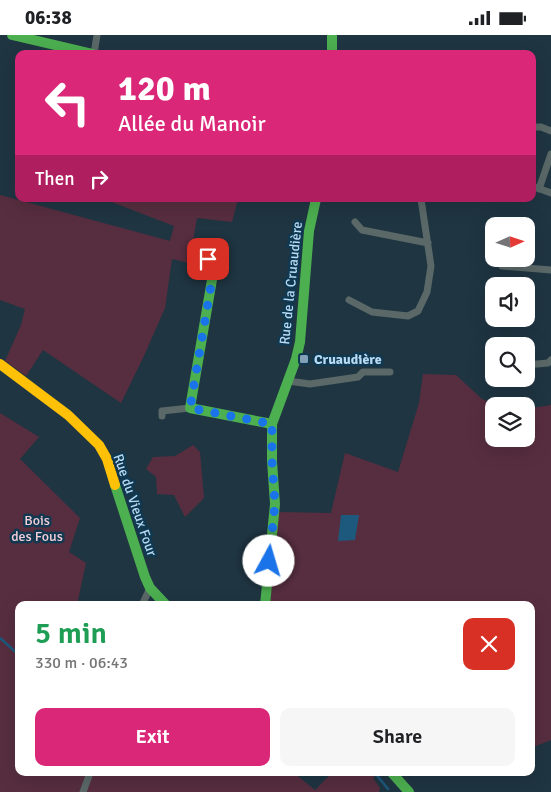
<!DOCTYPE html>
<meta charset="utf-8">
<style>
:root{--surface:#fff;--page:#f6f6f6;--text:#202124;--muted:#757577;--accent:#db2777}
body{margin:0;font-family:Signika,sans-serif;background:var(--page);color:var(--text);height:100vh;display:flex;flex-direction:column;font-size:19px;white-space:nowrap}
*{box-sizing:border-box;margin:0}
p{font-size:16px;color:var(--muted)}
.icon{flex:none;width:28px;height:28px;fill:none;stroke:currentColor;stroke-width:2;stroke-linecap:round;stroke-linejoin:round}
.map{position:relative;flex:1;overflow:hidden}
.sheet{position:absolute;left:15px;top:566px;width:520px;height:175px;display:flex;flex-direction:column;background:var(--surface);border-radius:10px;box-shadow:0 5px 20px #0002}
.sheet>*{flex:none}
.guide{position:absolute;left:15px;top:15px;width:521px;height:152px;border-radius:10px;box-shadow:0 5px 20px #0002;background:#db2777;color:#fff;overflow:hidden}
.needle{width:32px;rotate:87deg}
.fabs{position:absolute;left:485px;top:182px;display:grid;gap:10px}
.fabs a{display:grid;place-items:center;width:50px;height:50px;border-radius:10px;background:var(--surface);box-shadow:0 5px 20px #0002;font-size:25px}
.pin{position:absolute;display:grid;place-items:center;width:42px;height:42px;color:#fff;margin:-21px;border-radius:10px;box-shadow:0 2px 8px #0006}
.me{position:absolute;width:55px;margin:-28px;rotate:6deg;stroke-linejoin:round;filter:drop-shadow(0 0 4px #0008)}
.turn{display:flex;align-items:center;gap:18px;height:105px;padding:0 20px;font-size:22px}
.turn .icon{width:65px;height:65px;stroke-width:2.5}
.turn b{display:block;font-size:35px;line-height:42px}
.then{display:flex;align-items:center;height:48px;padding:0 20px;background:#0003;gap:10px;font-size:19px}
.round{display:grid;place-items:center;flex:none;width:52px;height:52px;border-radius:10px;background:var(--page)}
.headline{display:flex;align-items:center;justify-content:space-between;height:85px;padding:0 20px}
h1{font-size:30px;font-weight:600;line-height:38px;color:#1e9e55}
.cta{display:flex;gap:10px;margin-top:auto;padding:10px 20px}
.cta a{flex:1;height:58px;border-radius:10px;background:var(--accent);color:#fff;font-size:20px;font-weight:600;line-height:58px;text-align:center}
.cta a+a{background:var(--page);color:var(--text)}
.status{display:flex;justify-content:space-between;align-items:center;height:35px;padding:0 25px;background:var(--surface);direction:ltr}
.status svg{height:14px;fill:currentColor}
.map>svg:first-child{display:block}
</style>
<div class="status"><b>06:38</b><svg viewBox="0 0 49 12"><path d="M0 12V9h3v3zM5 12V6h3v6zM10 12V3h3v9zM15 12V0h3v12zM26 1h20v11H26zM47 4h2v5h-2z"/></svg></div>
<div class="map">
<svg width="551" height="757" viewBox="0 0 551 757">
<rect width="100%" height="100%" fill="#1f3542"/>
<path fill="#572e3f" d="M0,160l170,46 4,-15 -70,-27h134l-6,23 -35,-4 -8,45 -17,-4 -7,49 -22,50 -22,45 -78,-53 -17,26 -21,-15 16,-36 4,-16 -25,-9z
M423,339l33,1 26,24 17,7h-5v33h32v-30l25,-4v335l-20,8v-143h-261l7,-93 54,1 14,-60 53,19 21,-69z
M0,378l39,24 -19,22 60,59 -11,34 17,11 -9,42h-58v168h275l21,17 17,-17h46l-5,5 7,10 -1,4h-379z
M193,410l7,7 4,46 -19,19 -11,-22 -17,-1 -1,-17 -10,-8 7,-12 22,-1z"/>
<path fill="#1d597d" d="M341,480h18l-4,25 -17,1z"/>
<g fill="none" stroke-linecap="round" stroke-linejoin="round">
<path stroke="#1d597d" stroke-width="2.5" d="M0,603l19,17
M375,738l13,16"/>
<path stroke="#5a6867" stroke-width="7" d="M94,19l3,-19
M532,92h9l10,4
M532,151l19,7
M539,154l12,-35
M355,187l7,8 66,13
M502,231l49,4
M349,265l23,12 36,4 10,-5 9,-19 4,-26 -10,-67
M491,328l3,1
M526,330l22,-2 3,-3
M288,346l22,3 48,-7 5,-5h27
M162,381v-5l28,-3
M142,570l8,-17
M83,757l7,-19"/>
<path stroke="#4caf50" stroke-width="10" d="M12,0l81,19
M332,0v19
M207,224l7,9 -24,140 82,16
M115,450l30,92 5,11 16,17
M265,570l10,-101 -3,-43v-37l24,-65 4,-17 9,-111 7,-32
M392,738l17,19"/>
<path stroke="#ffc107" stroke-width="10" d="M0,329l68,51 31,30 8,14 8,26"/>
</g>
<g fill="none" stroke-linecap="round" stroke-linejoin="round">
<path stroke="#1a73e8" stroke-width="9" stroke-dasharray="0 16.2" d="M208,224l6,9 -24,140 82,16v37l3,43 -6,57"/>
</g>
<rect fill="#82a1b6" stroke="#103951" stroke-width="2" x="299" y="319" width="10" height="10" rx="2.5"/>
<g text-anchor="middle" dominant-baseline="central" stroke-width="5" stroke-linejoin="round" paint-order="stroke">
<g font-size="14" fill="#b8dbf5" stroke="#103951">
<text transform="translate(291 248) rotate(-84)">Rue de la Cruaudière</text>
<text transform="translate(135 470) rotate(71)">Rue du Vieux Four</text>
</g>
<g font-size="14" font-weight="bold" fill="#b8dbf5" stroke="#103951" text-anchor="start">
<text x="314" y="324">Cruaudière</text>
</g>
<g font-size="14" fill="#f5cdd8" stroke="#103951">
<text x="37" y="485">Bois<tspan x="37" dy="16">des Fous</tspan></text>
</g>
</g>
</svg>
<div class="fabs">
<a><svg class="needle" viewBox="-14 -14 28 28"><path d="M0-13l5 13h-10z" fill="#e53935"/><path d="M0 13l5-13h-10z" fill="#757577"/></svg></a>
<a><svg class="icon" aria-label="sound" viewBox="0 0 24 24"><path d="M4 9h4l5-4v14l-5-4H4zM17 9q2 3 0 6"/></svg></a>
<a><svg class="icon" aria-label="search" viewBox="0 0 24 24"><circle cx="10" cy="10" r="6"/><path d="M15 15l6 6"/></svg></a>
<a><svg class="icon" aria-label="layers" viewBox="0 0 24 24"><path d="M12 4l9 5-9 5-9-5zM3 14l9 5 9-5"/></svg></a>
</div>
<div class="pin" style="left:208px;top:224px;background:#d93025"><svg class="icon" aria-label="arrive" viewBox="0 0 24 24"><path d="M6 21V4h12l-3 4 3 4H6"/></svg></div>
<svg class="me" style="left:269px;top:526px" viewBox="-20 -20 40 40"><circle r="19" fill="#fff"/><path d="M0-13L10 11 0 6-10 11z" fill="#1a73e8"/></svg>
<div class="guide">
<div class="turn"><svg class="icon" aria-label="left" viewBox="0 0 24 24"><path d="M17 20v-9H6M10 6l-5 5 5 5"/></svg><div><b>120 m</b>Allée du Manoir</div></div>
<div class="then">Then<svg class="icon" aria-label="right" viewBox="0 0 24 24"><path d="M7 20v-9h11M14 6l5 5-5 5"/></svg></div>
</div>
<section class="sheet">
<div class="headline"><div><h1>5 min</h1><p>330 m · 06:43</p></div><a class="round" style="background:#d93025;color:#fff"><svg class="icon" aria-label="close" viewBox="0 0 24 24"><path d="M6 6l12 12M18 6L6 18"/></svg></a></div>
<div class="cta"><a>Exit</a><a>Share</a></div>
</section>
</div>
